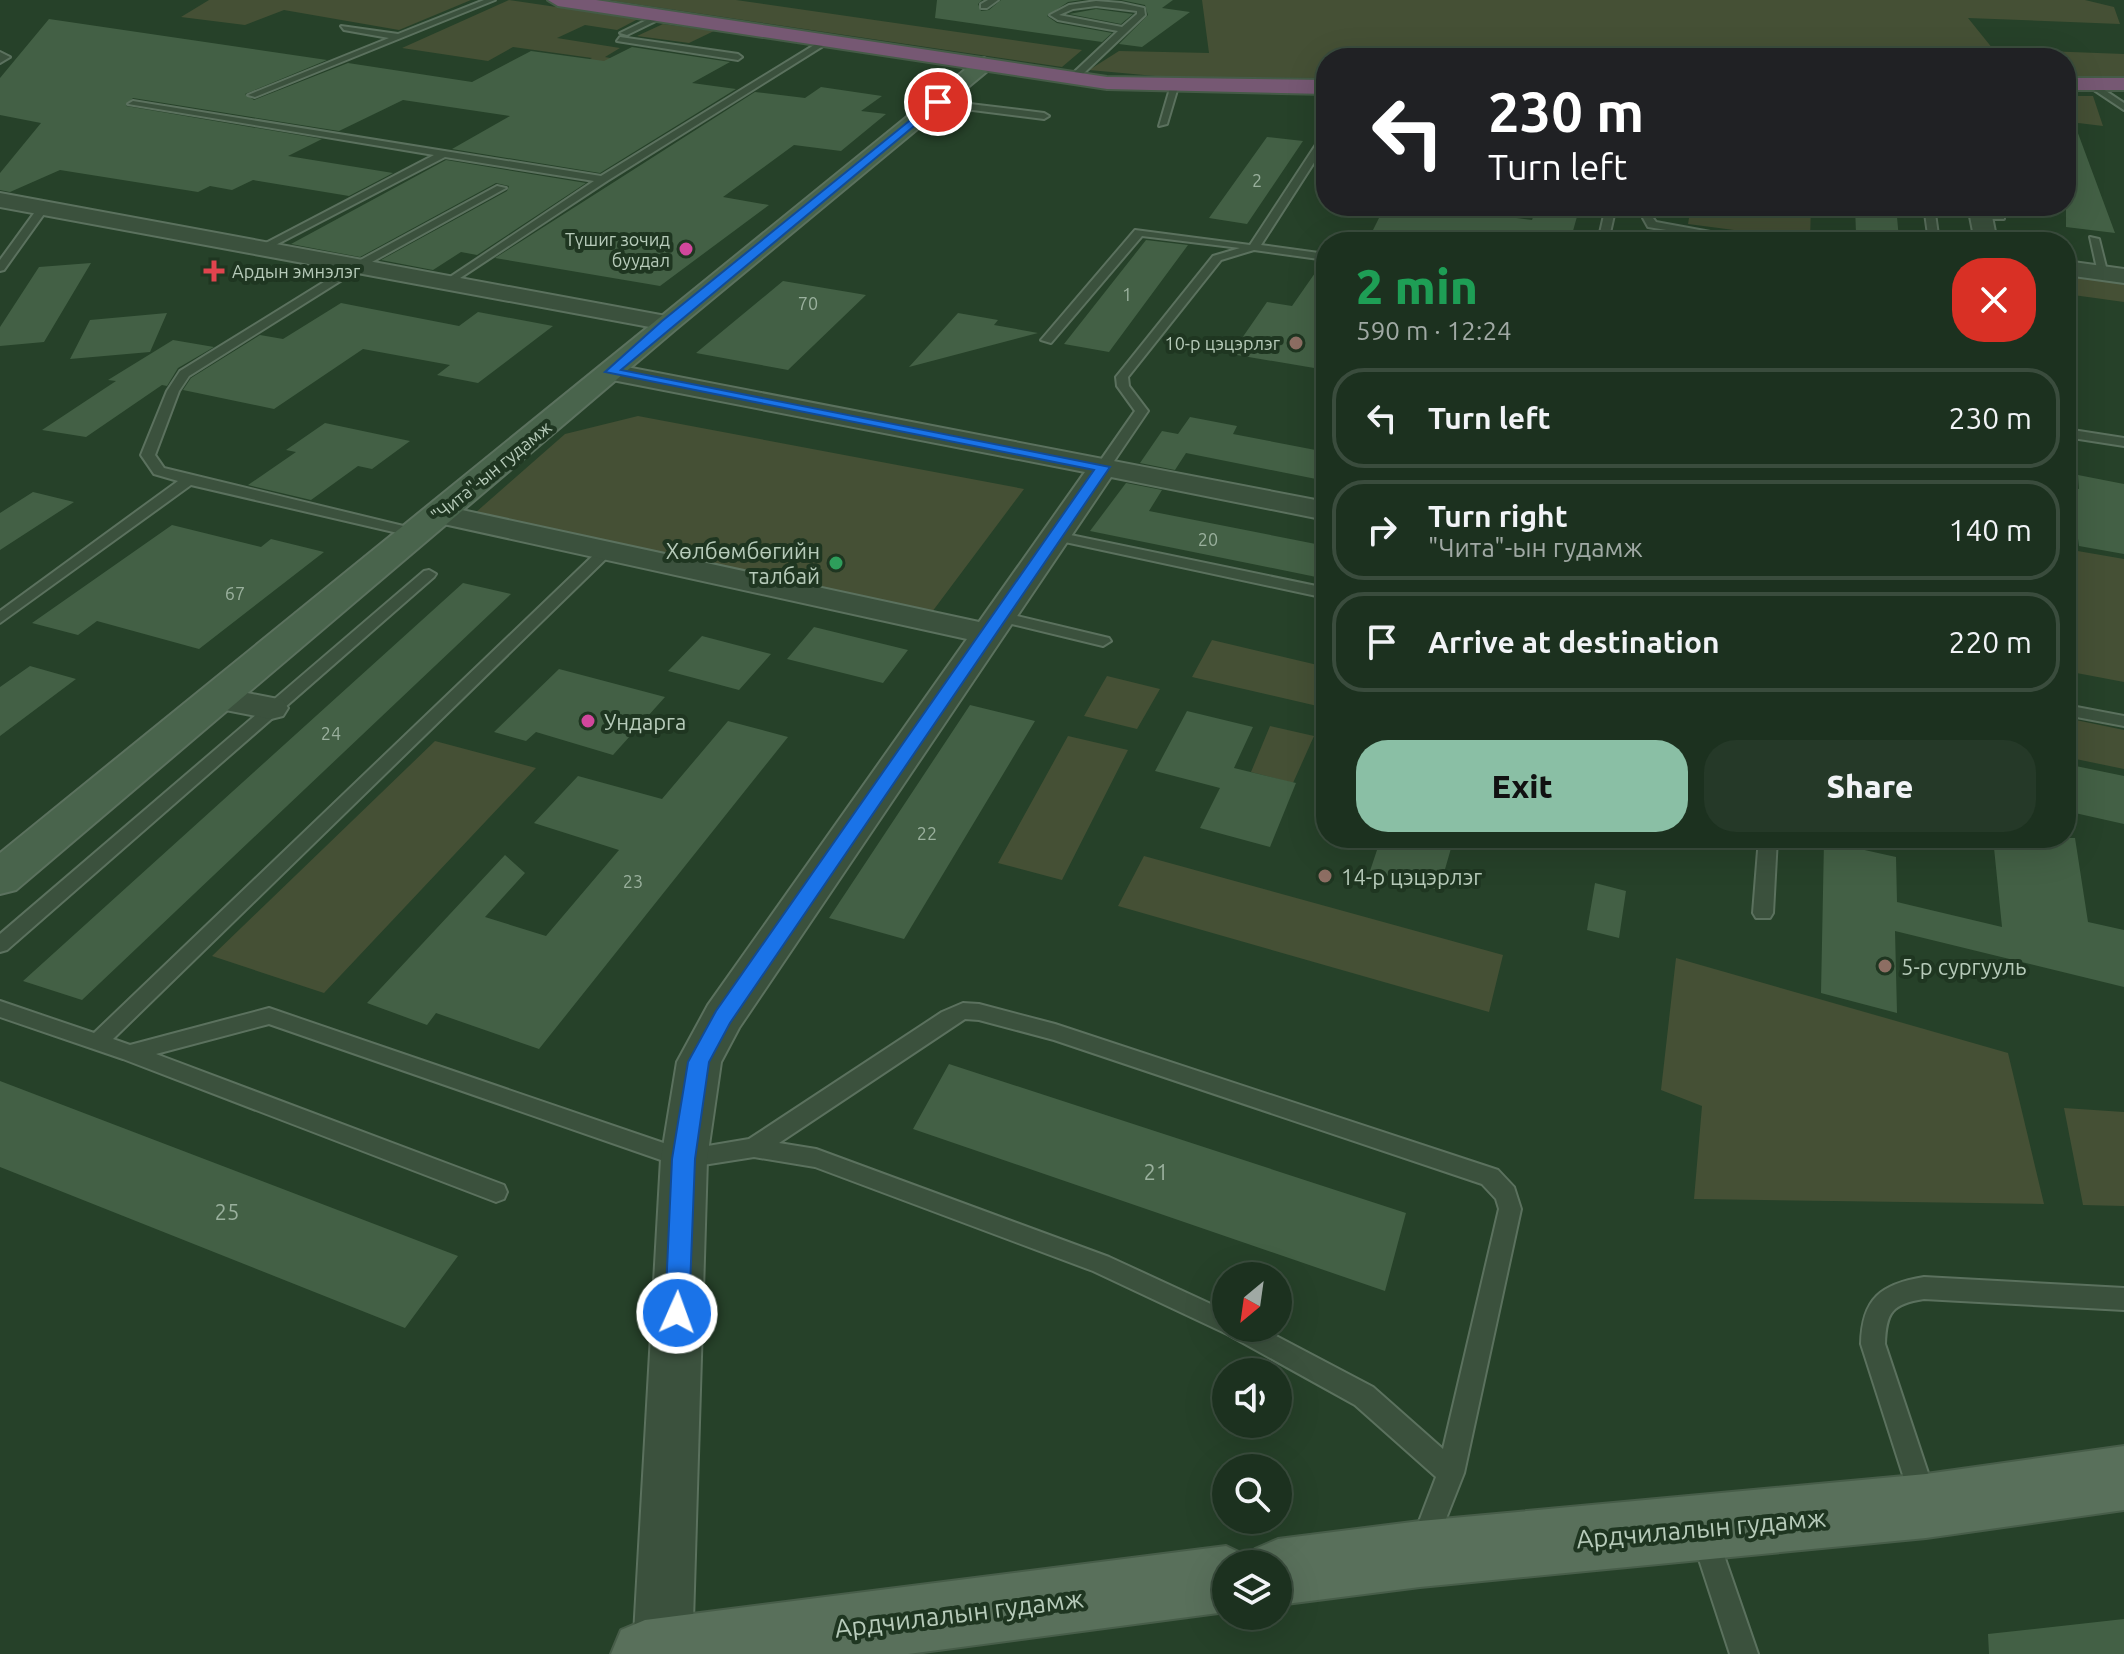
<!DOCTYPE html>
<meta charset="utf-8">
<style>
:root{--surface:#1c311f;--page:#253928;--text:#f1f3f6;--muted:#a0a9a4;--line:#3a4c3d;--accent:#8abfa5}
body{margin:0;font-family:Ubuntu,sans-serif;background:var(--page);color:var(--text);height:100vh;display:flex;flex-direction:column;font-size:30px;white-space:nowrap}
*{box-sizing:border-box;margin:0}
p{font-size:26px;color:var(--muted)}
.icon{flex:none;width:44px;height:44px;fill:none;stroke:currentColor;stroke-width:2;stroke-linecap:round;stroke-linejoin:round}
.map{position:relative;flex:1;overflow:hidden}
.drawer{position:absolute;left:1316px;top:232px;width:760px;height:616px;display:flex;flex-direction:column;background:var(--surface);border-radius:32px;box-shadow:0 8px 32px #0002,0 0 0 2px var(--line)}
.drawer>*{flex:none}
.banner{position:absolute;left:1316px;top:48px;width:760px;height:168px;border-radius:32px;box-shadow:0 8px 32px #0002,0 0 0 2px var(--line);background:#202124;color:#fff;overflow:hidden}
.needle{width:52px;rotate:209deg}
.tools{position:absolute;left:1212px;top:1262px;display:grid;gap:16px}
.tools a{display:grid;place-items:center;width:80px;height:80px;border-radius:50%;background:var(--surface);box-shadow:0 8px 32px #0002,0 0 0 2px var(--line);font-size:40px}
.pin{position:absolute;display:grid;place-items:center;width:68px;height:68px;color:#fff;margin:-34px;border:4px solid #fff;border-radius:50%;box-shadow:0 2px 8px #0007}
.me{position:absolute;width:88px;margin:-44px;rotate:2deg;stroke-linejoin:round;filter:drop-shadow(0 0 6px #0008)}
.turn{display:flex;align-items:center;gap:28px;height:168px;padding:0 40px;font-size:36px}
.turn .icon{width:104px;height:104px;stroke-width:2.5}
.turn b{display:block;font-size:56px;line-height:68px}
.round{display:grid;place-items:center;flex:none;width:84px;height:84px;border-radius:32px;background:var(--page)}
.overview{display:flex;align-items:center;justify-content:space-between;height:136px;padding:0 40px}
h1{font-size:48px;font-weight:800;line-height:60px;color:#1e9e55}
.cta{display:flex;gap:16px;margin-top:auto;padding:16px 40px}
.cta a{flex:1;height:92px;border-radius:32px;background:var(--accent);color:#111;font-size:32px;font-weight:800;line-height:92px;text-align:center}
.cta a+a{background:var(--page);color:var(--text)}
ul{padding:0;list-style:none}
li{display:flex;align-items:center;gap:24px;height:100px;margin:0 16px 12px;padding:0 24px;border:4px solid var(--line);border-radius:32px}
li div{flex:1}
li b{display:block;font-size:30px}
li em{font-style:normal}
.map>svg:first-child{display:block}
</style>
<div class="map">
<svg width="2124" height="1654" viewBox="0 0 2124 1654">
<rect width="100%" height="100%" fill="#264129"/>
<path fill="#455035" d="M209,0h262l-72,30 -115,-20 -39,15 -64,-8z
M509,0l129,19 -21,11 -32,-5 -28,13 63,10 -15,9 44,9 -80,5 23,-13 -79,-11 -25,14 -86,-13z
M608,0h128l346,50 -20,17z
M1202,0h883l29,7 6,17 -152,-6 25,31 131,5v23h-58v-19h-740v20l-160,-1 -77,-7 30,-19 90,2z
M663,24l51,7 -25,12 -52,-7z
M2066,96h27l10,30 -33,-4z
M1691,206h120l-1,34 -122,-16z
M2066,273l58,8v21l-58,-8z
M638,416l386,73 -92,123 -457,-99 90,-79z
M2066,549l58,10v123l-58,-11z
M1212,640l114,27v41l-134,-31z
M1107,676l53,13 -23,40 -53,-13z
M2066,718l58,12v39l-58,-12z
M1270,726l44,10 -21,47 -42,-11z
M1068,736l60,14 -66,130 -64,-17z
M435,741l101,27 -212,225 -112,-37z
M1144,856l359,99 -14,57 -371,-106z
M1676,958l332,95 36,151 -350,-5 8,-93 -41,-16z
M2064,1108l60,4v94l-41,-1z"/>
<path fill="#436045" d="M937,0h45l-4,4 3,7 8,-1 12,-10h81l-14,2 -21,14 10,7 55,10 -10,9 -167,-24z
M1121,0h52l-11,8 28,4 -48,35 -23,-3 29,-29 -3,-10z
M1096,9l37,5 -12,10 -52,-10z
M49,19l278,41 -82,34 9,6 94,-37 124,19 59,-31 73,10 28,-14 98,15 -38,21 44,6 -136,84 -148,-24 58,-33 -107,-16 -64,31 -206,-33 -7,8 196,33 -34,17 105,17 -44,23 -96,-16 -21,10 -22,-4 -12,6 -138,-22 -50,22 -10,-2v-17l41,-50 -41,-8v-37z
M821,87l61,9 -21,15 25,3 -45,37 -47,-6 -71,52 46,8 -109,81 -165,-28 260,-166 50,6z
M2066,109h3l46,124 -49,-6z
M1267,137l36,4 -56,83 -38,-6z
M446,160l140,23 -109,72 -16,-3 -28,18 -52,-10 126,-69 2,-5 -13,-3 -136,74 -69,-13z
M1385,206h43l104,14 5,-14h43l-9,32 -13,-2 -1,6h-190z
M1855,206h41l3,33 -43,-5z
M1146,240l42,5 -79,107 -45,-8z
M91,263l-47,79 -44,4v-19l39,-60z
M1322,263h4v107l-95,-16 36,-52 25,4z
M783,281l83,14 -78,75 -92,-17z
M341,303l118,23 19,-14 75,14 -75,57 -41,-8 13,-10 -87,-16 -89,60 -91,-19 8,-12 69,-43 23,4z
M167,313l-17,39 -80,7 20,-39z
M958,313l40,7 -4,5 44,8 -129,34z
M173,340l41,7 -36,21 -11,18 -5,-1 -76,52 -44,-7 74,-49 -8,-1z
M1190,417l47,9 -4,8 93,18v29l-140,-28 -11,17 -35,-7 22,-32 16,3z
M325,423l85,18 -38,28 -14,-3 -47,34 -63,-15 48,-33 -10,-2z
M2078,475l46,9v70l-45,-8 -8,-59 8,2z
M1126,483l36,7 -13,21 177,35v33l-236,-48z
M33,492l41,10 -74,48v-37z
M172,525l89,22 10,-8 53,13 -125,97 -102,-28 -19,14 -46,-12z
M463,583l48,11 -429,406 -59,-19z
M814,627l94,23 -25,33 -96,-24z
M702,636l69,18 -32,36 -71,-19z
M30,666l46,13 -76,57v-49z
M559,669l106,28 -52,58 -77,-23 -10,9 -32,-9z
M970,705l65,16 -131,218 -75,-21z
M1187,711l66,16 -19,41 62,15 -26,64 -70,-19 20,-40 -65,-17z
M728,721l60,16 -249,312 -103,-36 -9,12 -60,-22 138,-148 20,18 -40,44 61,19 73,-86 -85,-27 44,-47 84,23z
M2066,764l58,12v48l-58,-13z
M1381,838h73l-15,52 -69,-19z
M1993,838h82l13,84 36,8v57l-229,-56 2,82 -76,-20 3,-152 72,16 1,45 105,25z
M1595,883l31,8 -7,47 -32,-8z
M949,1064l457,149 -21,78 -472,-162z
M0,1081l458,175 -53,72 -405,-161z
M2124,1619v35h-135l-1,-20z"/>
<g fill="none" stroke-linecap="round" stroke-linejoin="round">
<g stroke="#5b715e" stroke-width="4">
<path id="lane" d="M484,0h11l-240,97 -7,-2 141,-57 -45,-8 -3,-4 57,8z
M988,0h10l-11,8h-6v-4z
M1096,1l25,2 23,5 1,7 -60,57 -9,8h-6v-4l48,-45 -60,-11 -8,-5 19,-10zM1096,6l41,5v3l-15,13 -63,-12 14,-6z
M659,14l7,2 -39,19 -7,-2z
M620,37l118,17 4,3 -4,3 -121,-19z
M824,39l7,2 -224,140 -159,105 -6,-3 2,-2 150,-100 -149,-24 -181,94 -4,-1v-4l174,-91 -306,-51 5,-3 468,75z
M2091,81l33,22v7l-36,-24z
M1171,85l7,2 -11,37 -8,2z
M920,98l124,15 5,3 -5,3 -127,-16z
M1326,134v10l-65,101 65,9v6l-72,-10 -33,10 -93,117 1,9 19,25 -40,59h-10l-2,-3 39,-56 -18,-25 -1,-9 97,-121 27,-8 -98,-12 -91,107 -10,-3 94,-110 115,15 71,-108z
M497,186l9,2 -145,80 -172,108 -10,15 -24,64 9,13 256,62v6l-5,1 -224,-52 -191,138v-12l178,-130 -24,-7 -13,-19 26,-64 13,-20 173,-107z
M40,205l9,2 -45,63 -4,1v-11z
M1606,206h10l-8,36h-10z
M1645,206h10l-2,12 3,4 109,20h-25l-92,-15 -5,-9z
M1924,206h10l5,36h-10z
M1993,206h10l1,13h-23l-5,-3 5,-3 13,1z
M2090,237l9,2 9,36 -10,-2z
M2066,429l58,9v8l-58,-9z
M1056,532l270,56v10l-275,-59 -2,-3z
M607,546l7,4 -2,3 -499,486 17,6 139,-37 415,142 65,-11 193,-127 21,-9 16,1 76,20 443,146 16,17 7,22 -57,264 -30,76 -9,4 -9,-4 -4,-9 24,-63 -81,-72 -128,-71 -134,-63 -278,-104 -61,-10 -70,11 -415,-144 -113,30 348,131 3,7 -3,7 -8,3 -373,-143 -123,-42v-16l94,32 508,-486zM965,1019l14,1 75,20 428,144 14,15 3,10 -56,240 -70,-62 -112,-59h-35v-17l-117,-54 -293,-108 -37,-6z
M429,570l7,4 -2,3 -427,373 -7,2v-18l424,-363z
M1000,612l109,26 2,3 -8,5 -108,-26 -3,-3z
M2066,705l58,11v10l-58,-11z
M1759,838h18l-4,75 -3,5h-14l-3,-5z
M1924,1277l200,11v22l-200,-11c-32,5 -38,13 -39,45l51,153 -4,9 -9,4 -9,-4 -4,-9 -49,-153c1,-46 20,-60 63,-67z
M1705,1525l9,4 4,9 40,116h-28l-38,-116 4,-9z"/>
</g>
<g stroke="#5b715e" stroke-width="4">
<path id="street" d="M0,52l10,5 -10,6z
M0,193l666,123 12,7 -12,7 -666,-123z
M1968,206h22l7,36h-22z
M2066,261l58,8v14l-58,-8z
M611,364l715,138v18l-215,-43 -372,551 -18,34 -14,97 -15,495 -59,-2 28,-493 16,-97 31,-57 259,-366 -528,-116 -11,-3 -4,-6 4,-6 11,-3 540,117 106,-150 -483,-94 -4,-6z
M217,687l66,13 5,8 -5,8 -12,3 -66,-13 -5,-8 5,-8z"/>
</g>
<g stroke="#5b715e" stroke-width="4">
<path id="secondary" d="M984,58l11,6 -4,4 -315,261 -660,561 -16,4v-41l977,-793z"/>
</g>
<g stroke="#475d49" stroke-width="4">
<path id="primary" d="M2124,1446v64l-198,28 -506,49 -142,18v-41h-52v48l-318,42h-297l10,-24 24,-10 581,-74 25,12 4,-9 23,-10 142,-18 506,-47z"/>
</g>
<g stroke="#455b47" stroke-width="4">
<path id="highway" d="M548,0h48l511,77 219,3v14l-219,-5 -549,-83z
M2066,78h58v12h-58z"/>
</g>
<use href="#lane" fill="#3b513d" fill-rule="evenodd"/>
<use href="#street" fill="#3b513d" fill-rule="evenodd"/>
<use href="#secondary" fill="#49644c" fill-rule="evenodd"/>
<use href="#primary" fill="#59705b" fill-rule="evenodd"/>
<use href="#highway" fill="#765873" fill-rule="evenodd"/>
</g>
<path fill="#1a73e8" stroke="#114b97" stroke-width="2" d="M935,100l8,2 -322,268 489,97 -380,556 -21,39 -14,97 -6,154 -3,8 -9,3 -8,-3 -4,-8 7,-154 16,-97 28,-51 378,-541 -489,-98 57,-51z"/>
<g fill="#d1479c" stroke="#1f3621" stroke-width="3">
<circle cx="686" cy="249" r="8"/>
<circle cx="588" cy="721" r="8"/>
</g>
<path fill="#e0444e" stroke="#1f3621" stroke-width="3" d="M210 259h8v8h8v8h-8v8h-8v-8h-8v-8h8z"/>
<g fill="#8d6e63" stroke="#1f3621" stroke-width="3">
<circle cx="1296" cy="343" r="8"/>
<circle cx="1325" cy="876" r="8"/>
<circle cx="1885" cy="966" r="8"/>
</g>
<circle fill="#2e9e5b" stroke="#1f3621" stroke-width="3" cx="836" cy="563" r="8"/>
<g text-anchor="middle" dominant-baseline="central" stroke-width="8" stroke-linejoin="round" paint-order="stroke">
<g font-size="18" fill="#9ab09d">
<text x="1257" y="180">2</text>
<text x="1127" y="294">1</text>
<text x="808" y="303">70</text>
<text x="1208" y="539">20</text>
<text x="235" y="593">67</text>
<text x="331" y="733">24</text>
<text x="927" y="833">22</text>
<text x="633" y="881">23</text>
</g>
<g font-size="18" fill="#b7cbba" stroke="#1f3621" text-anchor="end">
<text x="670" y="239">Түшиг зочид<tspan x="670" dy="21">буудал</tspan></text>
<text x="232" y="271" text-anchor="start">Ардын эмнэлэг</text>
<text x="1280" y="343">10-р цэцэрлэг</text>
</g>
<g font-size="18" fill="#b7cbba" stroke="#1f3621">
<text transform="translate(491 471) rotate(-39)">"Чита"-ын гудамж</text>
</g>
<g font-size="22" fill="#b7cbba" stroke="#1f3621" text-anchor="start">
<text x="820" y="550" text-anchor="end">Хөлбөмбөгийн<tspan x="820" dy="25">талбай</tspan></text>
<text x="604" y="721">Ундарга</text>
<text x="1341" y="876">14-р цэцэрлэг</text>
<text x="1901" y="966">5-р сургууль</text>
</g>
<g font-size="22" fill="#9ab09d">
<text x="1156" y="1171">21</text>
<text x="227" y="1211">25</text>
</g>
<g font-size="26" fill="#b7cbba" stroke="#1f3621">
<text transform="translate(1701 1528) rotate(-5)">Ардчилалын гудамж</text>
<text transform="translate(959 1613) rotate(-7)">Ардчилалын гудамж</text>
</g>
</g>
</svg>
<div class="tools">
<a><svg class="needle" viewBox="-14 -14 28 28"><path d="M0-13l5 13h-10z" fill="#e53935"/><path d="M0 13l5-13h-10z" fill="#a0a9a4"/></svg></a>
<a><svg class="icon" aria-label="sound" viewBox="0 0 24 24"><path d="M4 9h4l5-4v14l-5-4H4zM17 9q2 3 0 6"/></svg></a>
<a><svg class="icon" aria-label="search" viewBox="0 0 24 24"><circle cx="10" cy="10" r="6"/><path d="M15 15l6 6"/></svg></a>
<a><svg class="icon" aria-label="layers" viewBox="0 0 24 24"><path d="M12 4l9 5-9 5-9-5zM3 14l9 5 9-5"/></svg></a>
</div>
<div class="pin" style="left:938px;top:102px;background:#d93025"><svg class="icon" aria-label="arrive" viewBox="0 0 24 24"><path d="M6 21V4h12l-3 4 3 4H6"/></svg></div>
<svg class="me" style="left:677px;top:1313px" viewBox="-20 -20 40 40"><circle r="17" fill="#1a73e8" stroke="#fff" stroke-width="3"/><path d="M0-11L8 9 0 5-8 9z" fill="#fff"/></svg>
<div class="banner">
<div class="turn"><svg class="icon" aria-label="left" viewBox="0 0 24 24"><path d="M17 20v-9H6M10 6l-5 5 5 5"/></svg><div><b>230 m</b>Turn left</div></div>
</div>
<section class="drawer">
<div class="overview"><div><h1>2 min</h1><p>590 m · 12:24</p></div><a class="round" style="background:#d93025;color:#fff"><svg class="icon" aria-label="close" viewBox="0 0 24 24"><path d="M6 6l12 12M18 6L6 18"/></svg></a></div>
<ul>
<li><svg class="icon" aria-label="left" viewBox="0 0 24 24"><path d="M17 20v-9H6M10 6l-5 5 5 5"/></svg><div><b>Turn left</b></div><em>230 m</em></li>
<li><svg class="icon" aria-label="right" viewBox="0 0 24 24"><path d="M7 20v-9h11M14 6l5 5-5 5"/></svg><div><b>Turn right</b><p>&quot;Чита&quot;-ын гудамж</p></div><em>140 m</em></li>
<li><svg class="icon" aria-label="arrive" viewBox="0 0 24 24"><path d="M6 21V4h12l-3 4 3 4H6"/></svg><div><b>Arrive at destination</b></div><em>220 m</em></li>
</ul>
<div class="cta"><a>Exit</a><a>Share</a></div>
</section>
</div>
